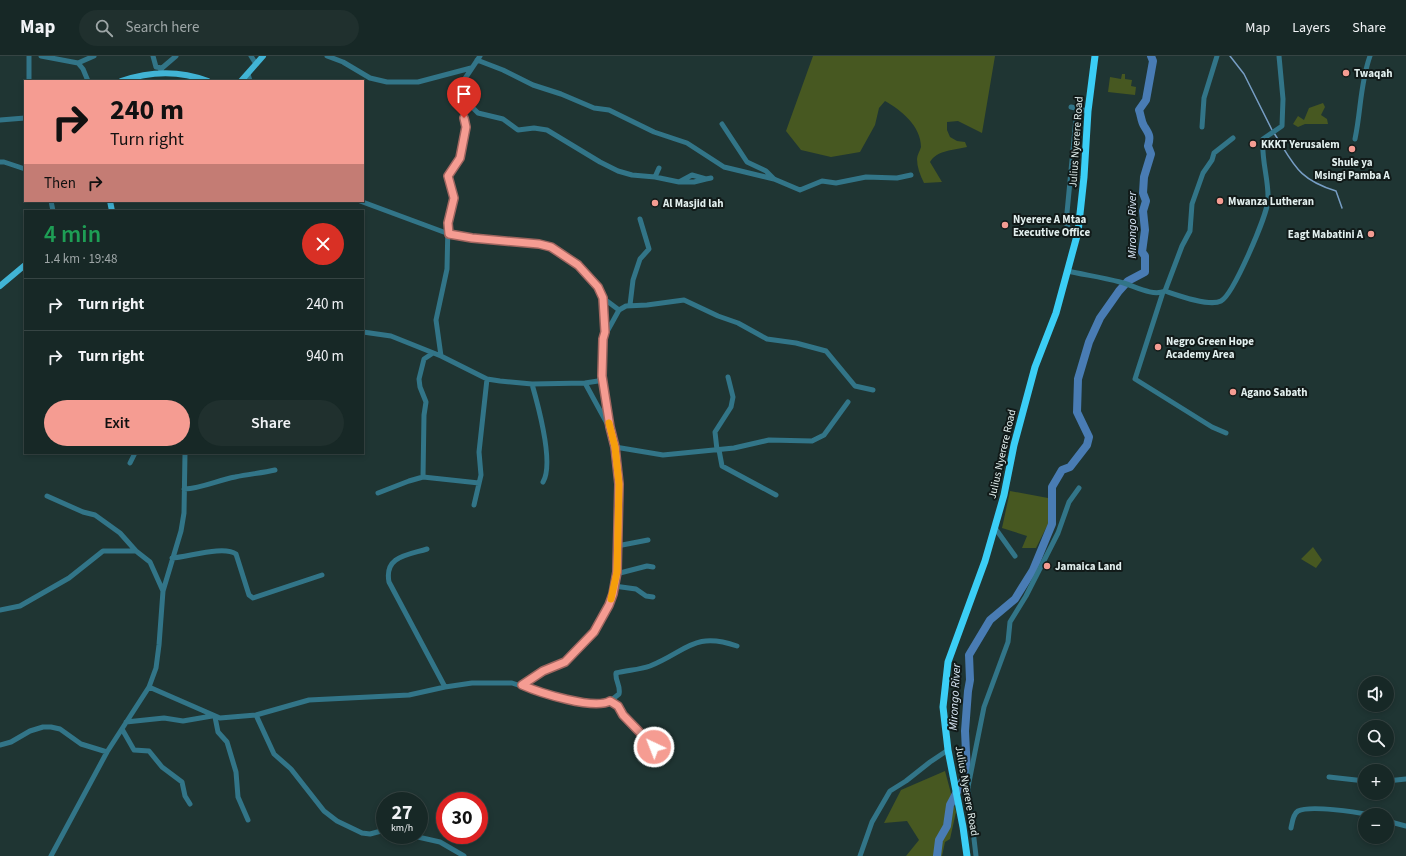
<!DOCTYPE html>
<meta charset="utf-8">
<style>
:root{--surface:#172826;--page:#20302e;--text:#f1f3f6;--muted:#9ea6a7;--line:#364443;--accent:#f59c92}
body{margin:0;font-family:"Source Sans 3",sans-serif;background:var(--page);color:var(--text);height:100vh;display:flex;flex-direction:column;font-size:15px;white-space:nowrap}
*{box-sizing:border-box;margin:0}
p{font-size:13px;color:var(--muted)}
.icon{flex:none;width:22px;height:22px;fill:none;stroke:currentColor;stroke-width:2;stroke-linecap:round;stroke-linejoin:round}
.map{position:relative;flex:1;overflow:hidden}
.details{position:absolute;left:24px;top:154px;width:340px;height:244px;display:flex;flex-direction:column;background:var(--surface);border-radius:0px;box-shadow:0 2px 6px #0003,0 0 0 1px var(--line)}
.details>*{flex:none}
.top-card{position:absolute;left:24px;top:24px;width:340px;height:122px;border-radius:0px;box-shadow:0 2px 6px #0003,0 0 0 1px var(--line);background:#f59c92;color:#111;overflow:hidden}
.controls{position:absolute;left:1358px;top:620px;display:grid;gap:8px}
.controls a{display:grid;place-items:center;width:36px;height:36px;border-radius:50%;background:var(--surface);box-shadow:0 2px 6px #0003,0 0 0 1px var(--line);font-size:20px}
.speed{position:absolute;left:376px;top:736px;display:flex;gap:8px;font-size:20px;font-weight:700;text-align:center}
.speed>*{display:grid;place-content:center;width:52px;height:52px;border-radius:50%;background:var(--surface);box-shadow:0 2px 6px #0003,0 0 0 1px var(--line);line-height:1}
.speed small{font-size:10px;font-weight:400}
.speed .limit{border:6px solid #d22;background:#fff;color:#111}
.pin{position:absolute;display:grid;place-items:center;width:34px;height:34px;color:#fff;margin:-41px -17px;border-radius:50% 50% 50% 0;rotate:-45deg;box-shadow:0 0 4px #0007}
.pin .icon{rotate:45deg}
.me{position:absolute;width:44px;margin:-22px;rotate:317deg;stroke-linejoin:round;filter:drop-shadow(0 0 3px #0008)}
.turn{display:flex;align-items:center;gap:14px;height:84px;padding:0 20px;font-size:18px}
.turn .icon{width:52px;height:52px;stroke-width:2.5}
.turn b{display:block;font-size:28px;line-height:34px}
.then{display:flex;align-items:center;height:38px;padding:0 20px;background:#0003;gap:8px;font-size:15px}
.round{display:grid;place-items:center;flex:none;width:42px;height:42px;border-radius:21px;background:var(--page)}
.head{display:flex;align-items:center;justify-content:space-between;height:68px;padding:0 20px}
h1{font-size:24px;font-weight:600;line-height:30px;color:#1e9e55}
.button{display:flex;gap:8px;margin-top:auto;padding:8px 20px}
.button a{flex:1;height:46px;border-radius:24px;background:var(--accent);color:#111;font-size:16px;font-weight:600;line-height:46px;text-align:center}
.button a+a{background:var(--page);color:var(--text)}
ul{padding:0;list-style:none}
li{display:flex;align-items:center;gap:12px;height:52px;padding:0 20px;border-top:1px solid var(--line)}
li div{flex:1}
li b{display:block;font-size:15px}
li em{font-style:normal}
header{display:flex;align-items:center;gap:24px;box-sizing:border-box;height:56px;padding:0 20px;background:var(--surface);border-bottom:1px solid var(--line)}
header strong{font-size:19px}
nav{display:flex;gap:22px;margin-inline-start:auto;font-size:14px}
.search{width:280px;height:36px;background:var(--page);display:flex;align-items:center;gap:10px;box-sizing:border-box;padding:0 14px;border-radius:22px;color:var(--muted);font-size:15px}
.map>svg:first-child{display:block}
</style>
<header>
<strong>Map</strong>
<div class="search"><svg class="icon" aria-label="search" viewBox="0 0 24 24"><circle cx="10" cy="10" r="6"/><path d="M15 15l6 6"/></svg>Search here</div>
<nav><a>Map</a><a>Layers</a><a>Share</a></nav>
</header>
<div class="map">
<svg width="1406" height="800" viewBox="0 0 1406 800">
<rect width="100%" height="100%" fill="#1f3533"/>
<path fill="#475821" d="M813,0h182l-13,77 -24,-12 -11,1v8l3,7 7,4 8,1 2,5c-13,3 -30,3 -37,15l12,20 -18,1c-4,-8 -7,-16 -7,-24 0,-4 3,-8 4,-12 0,-21 -20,-37 -36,-46l-6,7 -4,17 -15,27 -29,5 -30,-7 -15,-19z
M1122,18h3v5l7,1 -1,6 5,1 -1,8 -27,-3 2,-15 11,2z
M1323,47l2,4 -4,8 6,4 1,5h-23l-7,3 -5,-3 5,-8 6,4 5,-12z
M1010,435l38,7v26l-12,24h-14l5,-12 -25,-8z
M1313,491l9,13 -6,8 -15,-9z
M945,715l11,41 -6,27 -5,3 -3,14h-36l13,-16 -12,-19 -23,2 17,-33z"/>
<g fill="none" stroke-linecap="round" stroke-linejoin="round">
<path stroke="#779ec5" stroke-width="1.5" d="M1230,0l14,18 28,56
M1274,77c20,31 23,46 62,58l6,17"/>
<path stroke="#497cb4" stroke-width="8" d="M937,800l2,-16 8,-14 3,-21 17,-32 -2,-42 3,-40 2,-11 -1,-25 21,-35 25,-21 18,-29 19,-46v-37l10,-17 8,-3 17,-22 2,-8 -12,-25 1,-33 11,-37 11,-24 19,-27 9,-10 17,-9v-16l-3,-4 3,-22 -2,-19 3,-10 -3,-8 1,-16 7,-23 -3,-8c3,-10 1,-12 -4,-20 -3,-5 -3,-11 -5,-16l7,-10 7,-39 -2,-5"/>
<path stroke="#327588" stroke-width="5" d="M29,0v25
M41,0l37,7 5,6 5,12
M153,0l3,11 6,1
M251,0l5,8
M327,0l16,6 27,16 17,4h31l53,-14
M477,4l26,10 30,15 28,9 33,14 15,2 45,22 33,11 37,24 50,12
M78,7l16,-7
M160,17l2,-5 14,-12
M248,18l2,7
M463,34l5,13 10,10 25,6 15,11 16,-2 13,2 53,32 18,9 14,4 23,2 4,-9
M1071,51l17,4
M1077,52l-11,115 2,4 10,5
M0,64l25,-2
M722,68l25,38 19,9 8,8 26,11 22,-9 14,2 30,-6 31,1 14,-3
M1202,71l2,-29 13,-42
M1355,83c6,-28 5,-55 15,-83
M0,106h4l21,7
M655,121l24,5 13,-7 14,4 5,-1
M680,126h14l12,-3
M51,145l2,10
M360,145l89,33 23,5 67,4 12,4 27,18 20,22 5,11 16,12
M1067,215c18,4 35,6 53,11 13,3 32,15 45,9l17,-45 8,-15 2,-27 11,-31 9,-13 2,-7 19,-15
M1165,235c12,4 44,16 56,10 12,-6 46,-85 47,-101 1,-20 -7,-40 -5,-61l19,-13 1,-27 -4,-43
M1163,236l-28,87 77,48 14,6
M603,242l2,34
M630,249l3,-25 7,-21 9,-10 -9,-30
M363,276l28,4 50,20 46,23 13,2 32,3 53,-1 13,-2 4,-5 1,-37 16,-29 7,-4 21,-1 37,-5 34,16 20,7 29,16 29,4 30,8 29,35 18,4
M441,300l-5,-36 11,-51 1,-46 6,-25 -6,-22 12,-18 6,-31 -5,-32 1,-12 18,-27
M602,320l7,46
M532,328c6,21 22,80 11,98
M615,391l48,8 71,-7 35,-8 43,1 12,-6 24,-33
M717,394l-2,-18 16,-25 2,-10 -5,-20
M719,394l3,16 54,29
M130,407l5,-10
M423,421l1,-62 2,-13 -6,-15 -1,-8 5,-20 9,-6
M184,433c19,-1 34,-9 51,-12 14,-3 27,-4 40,-7
M378,437l31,-12 14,-4 56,6
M47,440l36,16 12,3 25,18 16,18 14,11 13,29
M474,449l7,-30 -2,-23 8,-73
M995,472l20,28
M617,490l31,-6
M427,493c-19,6 -43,7 -38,33l56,105
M172,502c16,-1 52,-13 64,-4l13,41 4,3 69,-23
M616,518l31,-8 6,1
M614,530l22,3 10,7 7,1
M0,554l20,-4 49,-28 34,-27h33
M522,629l21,-14 22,-9 29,-31 15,-26 4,-11 4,-22 2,-88 -4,-37 -6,-20 -24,-44
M149,631l71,31 36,-3 53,-15 100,-5 36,-8 27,-4h40l27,9 51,12h13l6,-2 10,-8c2,-8 -4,-13 -3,-21 11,-3 23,-3 34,-7 37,-15 44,-35 87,-20
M611,645l7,5 5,9 31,32
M256,659l18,39 17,15 33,42 13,10 25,12 8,1 15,-4
M215,661l3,15 9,10 9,30 2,25 10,23
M126,666l38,-4 19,3 29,-5
M122,673l12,21 15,1 13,16 20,15 3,14 5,8
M0,689l11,-3 19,-11 13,-4h8l9,2 21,15 26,8
M1329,721l36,4
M1387,725l19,-2
M1387,765l19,5
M1291,772c1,-5 2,-14 7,-17 12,-6 58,1 72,4
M409,779l31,7 24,14
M51,800l56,-104 42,-65 7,-19 3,-23 4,-54 18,-60 3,-18 1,-60
M860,800l12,-34 18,-31 16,-10 24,-19 18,-12
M976,800l-8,-69 16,-80 24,-65 2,-20 16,-26 32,-63 11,-31 10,-14"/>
<path stroke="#41b4d5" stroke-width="6" d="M121,25c29,-10 58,-11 87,0
M241,25l22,-25
M110,145l2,10
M0,230l25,-21"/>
<path stroke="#3bcef6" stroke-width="7" d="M967,800l-4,-29 -15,-77 -5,-43 5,-45 37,-101 19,-66 10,-50 21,-78 21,-54 22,-81 6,-55 4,-66 7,-55"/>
</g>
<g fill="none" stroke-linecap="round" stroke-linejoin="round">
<g stroke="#9f655f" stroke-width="10">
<path id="route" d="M464,62l2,9 -6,31 -12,18 6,22 -6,25 1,11 23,4 67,6 12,3 27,18 20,22 5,11 2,34 -2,7 -1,37 8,51 5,20 4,37 -2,88 -4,22 -4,11 -15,27 -29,30 -22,9 -21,14c18,8 72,25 88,16l8,5 5,9 31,32"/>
</g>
<use href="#route" stroke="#f59c92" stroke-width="7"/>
<path stroke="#f59e0b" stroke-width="7" d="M609,367l6,24 4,37 -2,88 -6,27"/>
</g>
<g fill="#f59c92" stroke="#111a19" stroke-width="1.5">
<circle cx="1346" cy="17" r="4"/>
<circle cx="1253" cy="88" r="4"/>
<circle cx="1352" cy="93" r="4"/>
<circle cx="1220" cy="145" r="4"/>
<circle cx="655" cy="147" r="4"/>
<circle cx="1005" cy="169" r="4"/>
<circle cx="1371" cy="178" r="4"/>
<circle cx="1158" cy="291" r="4"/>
<circle cx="1233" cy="336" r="4"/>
<circle cx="1047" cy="510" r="4"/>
</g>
<g text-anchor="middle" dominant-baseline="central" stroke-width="4" stroke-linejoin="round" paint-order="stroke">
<g font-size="11" font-weight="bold" fill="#e2efee" stroke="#111a19" text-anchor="start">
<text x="1354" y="17">Twaqah</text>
<text x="1261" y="88">KKKT Yerusalem</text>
<text x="1352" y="106" text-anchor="middle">Shule ya<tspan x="1352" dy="13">Msingi Pamba A</tspan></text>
<text x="1228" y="145">Mwanza Lutheran</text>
<text x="663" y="147">Al Masjid lah</text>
<text x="1013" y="163">Nyerere A Mtaa<tspan x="1013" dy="13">Executive Office</tspan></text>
<text x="1363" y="178" text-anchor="end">Eagt Mabatini A</text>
<text x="1166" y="285">Negro Green Hope<tspan x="1166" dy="13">Academy Area</tspan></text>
<text x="1241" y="336">Agano Sabath</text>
<text x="1055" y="510">Jamaica Land</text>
</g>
<g font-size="11" fill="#e2efee" stroke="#111a19">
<text transform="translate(1076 86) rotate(-86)">Julius Nyerere Road</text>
<text transform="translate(1002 398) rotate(-77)">Julius Nyerere Road</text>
<text transform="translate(967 735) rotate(80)">Julius Nyerere Road</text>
</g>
<g font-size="12" font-style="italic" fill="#d7e5f5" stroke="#111a19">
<text transform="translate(1132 169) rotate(-90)">Mirongo River</text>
<text transform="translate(955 641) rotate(-87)">Mirongo River</text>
</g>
</g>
</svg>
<div class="controls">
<a><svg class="icon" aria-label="sound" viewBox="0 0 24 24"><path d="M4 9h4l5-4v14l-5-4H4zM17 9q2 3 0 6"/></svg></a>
<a><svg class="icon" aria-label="search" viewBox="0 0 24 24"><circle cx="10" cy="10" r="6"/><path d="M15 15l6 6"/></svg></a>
<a>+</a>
<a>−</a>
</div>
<div class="speed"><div>27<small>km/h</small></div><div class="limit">30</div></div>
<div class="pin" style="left:464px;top:62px;background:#d93025"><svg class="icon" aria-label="arrive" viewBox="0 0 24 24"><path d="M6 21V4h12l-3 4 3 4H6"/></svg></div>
<svg class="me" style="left:654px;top:691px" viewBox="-20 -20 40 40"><circle r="17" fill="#f59c92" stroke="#fff" stroke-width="3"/><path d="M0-11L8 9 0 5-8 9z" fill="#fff"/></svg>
<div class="top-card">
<div class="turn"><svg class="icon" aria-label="right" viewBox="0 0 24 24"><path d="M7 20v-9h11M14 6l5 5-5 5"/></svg><div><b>240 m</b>Turn right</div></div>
<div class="then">Then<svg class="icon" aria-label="right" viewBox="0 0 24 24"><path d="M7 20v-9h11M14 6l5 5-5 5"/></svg></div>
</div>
<section class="details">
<div class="head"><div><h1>4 min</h1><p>1.4 km · 19:48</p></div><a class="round" style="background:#d93025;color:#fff"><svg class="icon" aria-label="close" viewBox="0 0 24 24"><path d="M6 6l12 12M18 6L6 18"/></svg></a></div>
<ul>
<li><svg class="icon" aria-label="right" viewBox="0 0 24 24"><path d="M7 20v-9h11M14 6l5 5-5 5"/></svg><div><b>Turn right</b></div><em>240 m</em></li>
<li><svg class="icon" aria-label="right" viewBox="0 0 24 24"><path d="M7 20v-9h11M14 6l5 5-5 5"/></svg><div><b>Turn right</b></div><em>940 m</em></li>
</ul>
<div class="button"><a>Exit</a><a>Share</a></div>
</section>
</div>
